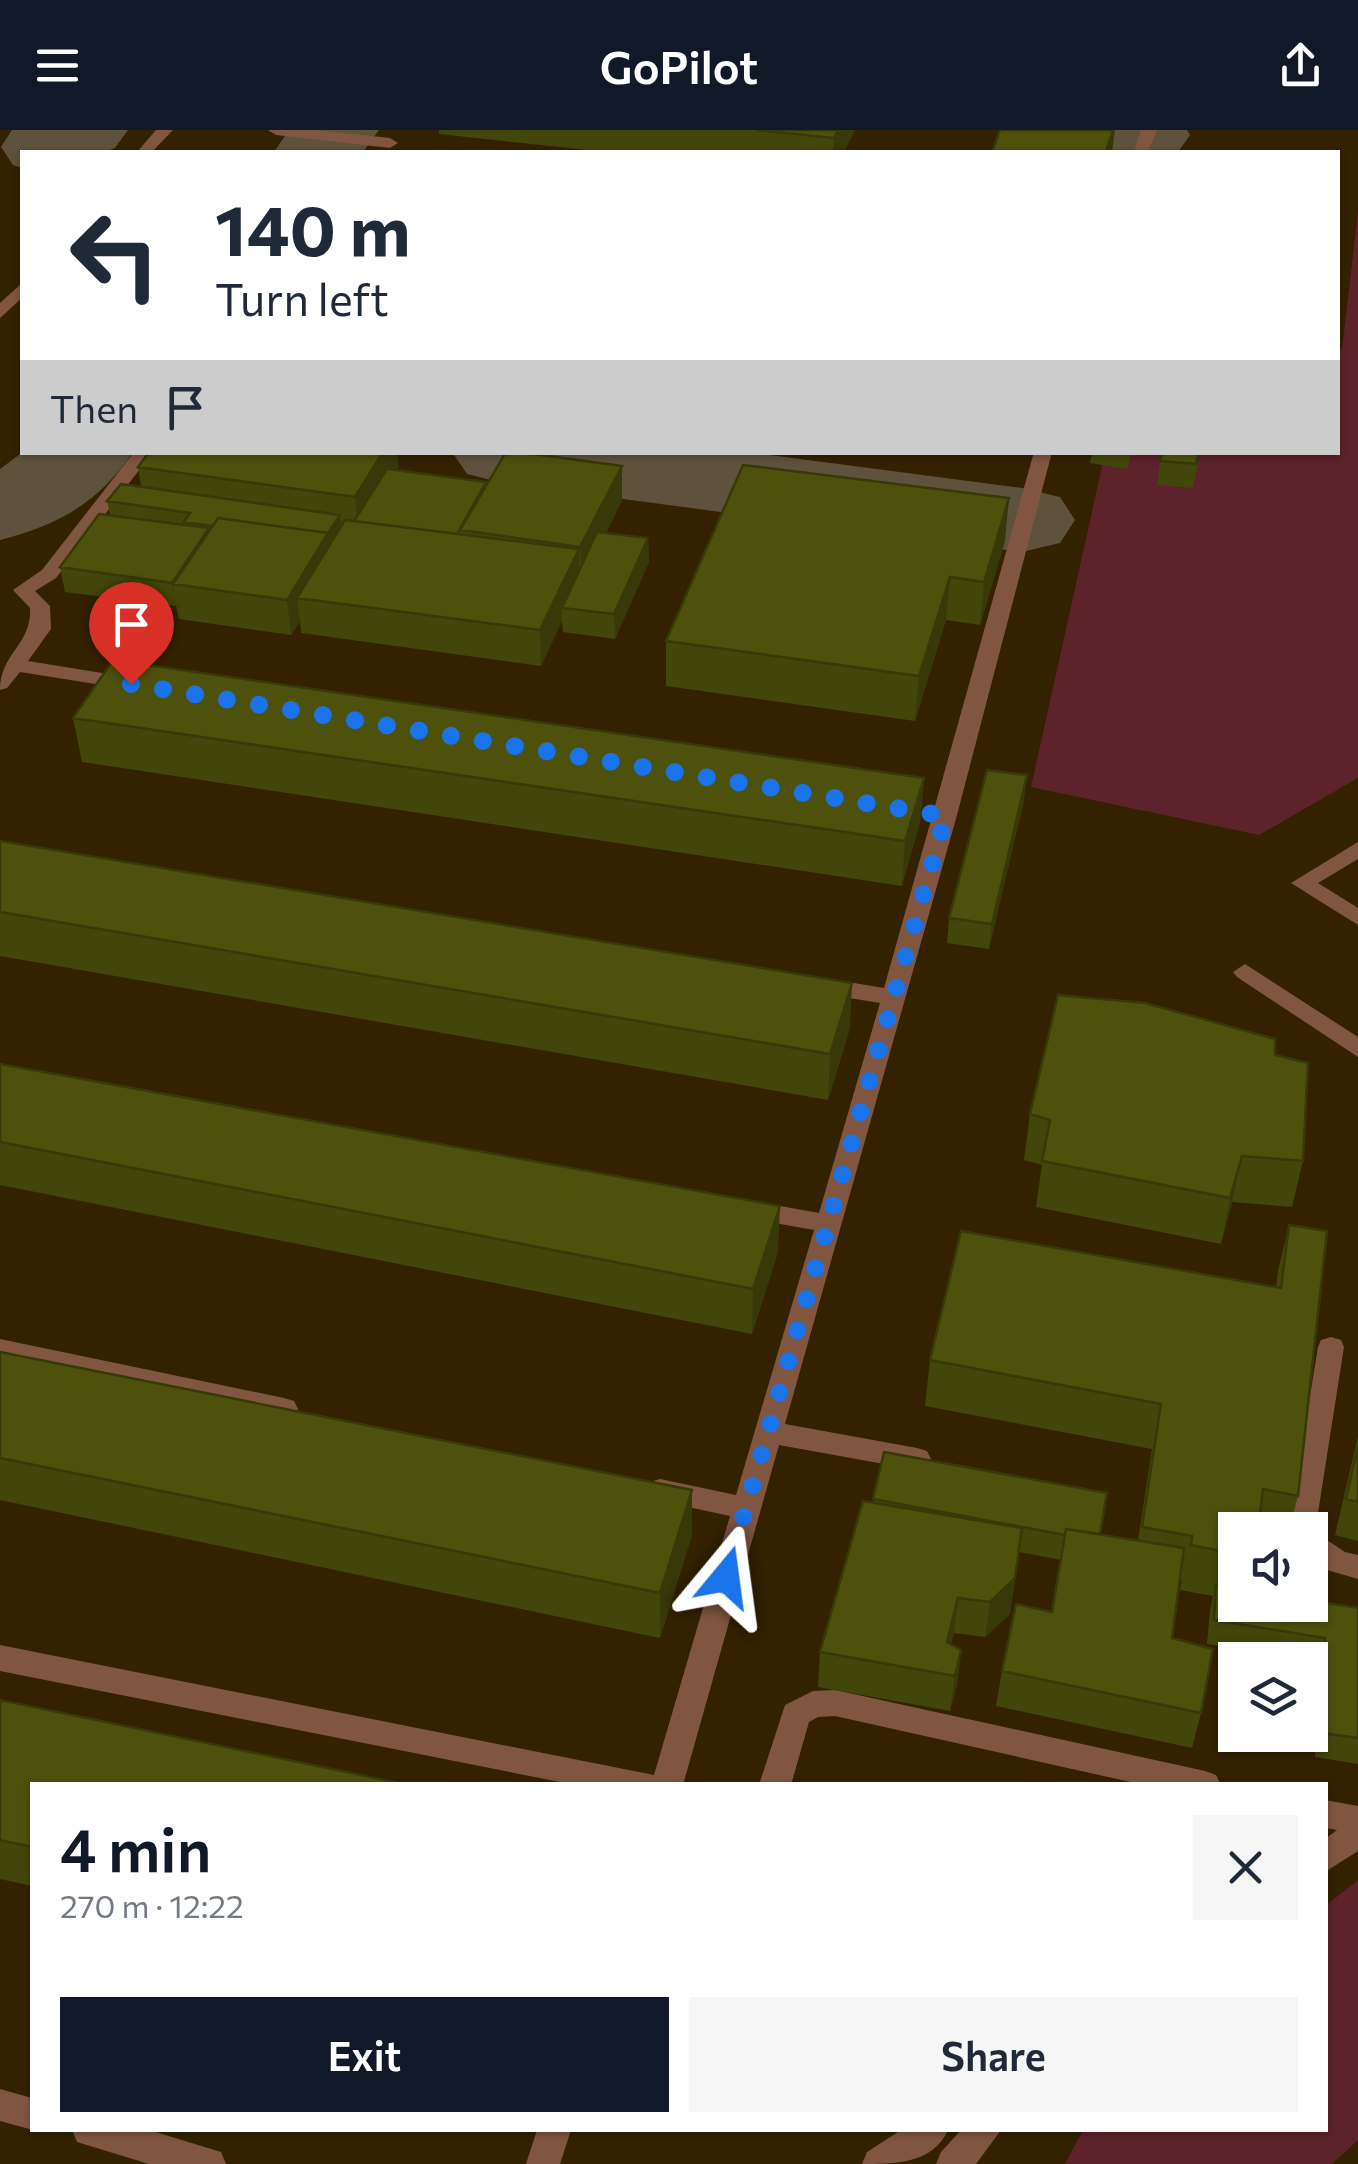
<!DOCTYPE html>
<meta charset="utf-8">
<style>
:root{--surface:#fff;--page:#f6f6f7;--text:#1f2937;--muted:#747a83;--accent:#111827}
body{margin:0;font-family:Commissioner,sans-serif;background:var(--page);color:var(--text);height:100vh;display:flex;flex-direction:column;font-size:38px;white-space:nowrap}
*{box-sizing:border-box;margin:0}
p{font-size:32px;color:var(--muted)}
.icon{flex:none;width:55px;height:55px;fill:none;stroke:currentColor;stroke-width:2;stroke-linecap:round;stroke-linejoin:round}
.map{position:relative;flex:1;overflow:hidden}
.panel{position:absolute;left:30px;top:1652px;width:1298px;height:350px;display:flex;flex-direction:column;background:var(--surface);border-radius:0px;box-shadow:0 2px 8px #0004}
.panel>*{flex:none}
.guide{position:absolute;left:20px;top:20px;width:1320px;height:305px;border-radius:0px;box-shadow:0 2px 8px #0004;background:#fff;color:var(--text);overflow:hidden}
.controls{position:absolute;left:1218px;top:1382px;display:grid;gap:20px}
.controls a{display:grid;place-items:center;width:110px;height:110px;border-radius:0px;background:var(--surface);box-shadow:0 2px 8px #0004;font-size:50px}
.pin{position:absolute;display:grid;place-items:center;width:85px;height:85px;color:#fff;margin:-102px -42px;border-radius:50% 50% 50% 0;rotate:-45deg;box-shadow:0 0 10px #0007}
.pin .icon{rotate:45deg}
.me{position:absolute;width:110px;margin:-55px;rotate:16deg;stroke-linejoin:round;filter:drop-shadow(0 0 8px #0008)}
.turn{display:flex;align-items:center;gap:35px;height:210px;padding:0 30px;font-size:45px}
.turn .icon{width:130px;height:130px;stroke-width:2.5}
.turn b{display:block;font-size:70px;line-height:85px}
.then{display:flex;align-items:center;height:95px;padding:0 30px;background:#0003;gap:20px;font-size:38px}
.round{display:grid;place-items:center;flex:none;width:105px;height:105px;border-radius:0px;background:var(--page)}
.summary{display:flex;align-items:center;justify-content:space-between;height:170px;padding:0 30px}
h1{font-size:60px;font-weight:600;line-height:75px;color:var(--accent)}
.button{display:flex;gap:20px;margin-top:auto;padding:20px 30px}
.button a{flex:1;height:115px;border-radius:0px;background:var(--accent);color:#fff;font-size:40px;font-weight:600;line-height:115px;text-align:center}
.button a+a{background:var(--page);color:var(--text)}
header{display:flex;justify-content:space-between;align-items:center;height:130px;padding:0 30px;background:var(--accent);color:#fff;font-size:45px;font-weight:600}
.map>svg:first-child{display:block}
</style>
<header><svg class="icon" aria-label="menu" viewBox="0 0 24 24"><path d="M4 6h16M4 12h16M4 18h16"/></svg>GoPilot<svg class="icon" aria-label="share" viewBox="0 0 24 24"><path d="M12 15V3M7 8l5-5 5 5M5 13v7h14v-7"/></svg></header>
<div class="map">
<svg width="1358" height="2034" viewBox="0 0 1358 2034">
<rect width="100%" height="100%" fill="#281a01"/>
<path fill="#332100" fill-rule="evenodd" d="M0,0h1358v2034h-1358zM22,22h1316v300h-1316zM1235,1400h75v75h-75zM1235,1530h75v75h-75zM32,1655h1293v345h-1293z"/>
<path fill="#5c232a" d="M1358,82v566l-99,57 -228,-48 74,-334 233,-1v-103h4z
M1358,1750v260l-26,24h-267l18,-34h242v-224z"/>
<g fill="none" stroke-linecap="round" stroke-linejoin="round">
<path fill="#5e523c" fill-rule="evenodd" d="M12,0h116l-13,18 -10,4h-83v16l-9,-3 -12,-18z
M289,0h90l-16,22h-89z
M1058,0h129l3,5 -12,17h-90l-17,-4z
M23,322h110c-35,51 -74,73 -133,88v-71z
M452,322h294l276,36 38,9 15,23 -15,23 -38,9 -519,-69 -36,-9z"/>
<path fill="#815641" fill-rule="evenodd" d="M156,0h17l-21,22h-15z
M268,0h48l74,8 8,5 -8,5 -114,-13z
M1141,0h16l-9,22h-14z
M22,153v15l-22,20v-15z
M134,322h19l-97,126 -21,13 15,15 1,23 -23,32 105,17 10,6 -10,6 -113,-18 -13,16 -7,2c0,-37 32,-45 30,-82l-17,-18 29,-20z
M1034,322h18l-95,363 -172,609 132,24 10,3 4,8 -4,8 -10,3 -138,-25 -96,340h-108l-575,-114v-26l654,130 76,-259 -70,-15 -10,-3 -4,-8 4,-8 10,-3 76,16 78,-265 -67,-12 -9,-2 -4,-7 4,-7 9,-2 72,13 61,-210 -62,-10 -12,-8 12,-8 66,11z
M1358,712v17l-40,24 40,25v17l-67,-42z
M1245,834l113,73v20l-121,-80 -4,-5z
M1331,1207l10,3 3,7 -29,185 30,20 13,3v24l-31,-9 -17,-12v-28h-22l30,-183 3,-7z
M0,1209l284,59 10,3 4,8 -4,8 -10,3 -284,-61z
M835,1560l370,81 11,4 5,10h-77l-309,-69 -17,1 -9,5 -18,63h-32l26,-80 28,-14z
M1325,1670l33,6v45l-33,21v-33l12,-9 -12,-2z
M0,1959l32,9 1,32 -33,-9z
M72,2000h77l72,22 5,12h-77l-72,-22z
M537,2000h34l-11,34h-34z
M901,2000h47c-15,34 -54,34 -86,34l5,-12z
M961,2000h40l-25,34h-40l5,-12z"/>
</g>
<path fill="#43460a" d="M439,0h416l-11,22h-239l-166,-18z
M1092,322h40l-5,17 -37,-6z
M1200,322l-7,36 -36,-3 3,-24z
M138,337h261l-2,3 89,12v3l136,15 -16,33 42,5 1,24 -34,77 -52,-7 -1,-11 -21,45 -240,-33 -1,-12 -9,14 -112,-16 -3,-13 -111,-14 -5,-25 50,-52 -3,-14 34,-14z
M1005,411l-25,84 -34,-5 -31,101 -249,-35v-45z
M73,588l851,60 -4,44 -18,64 -820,-124z
M1024,670l-35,149 -42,-6 2,-25z
M0,711l850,187 -22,72 -828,-144z
M1275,925l28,106 -11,46 -60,-5 -11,42 -185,-37 6,-42 -18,-5 6,-46z
M0,934l778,188 -26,82 -752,-149z
M1289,1095l9,271 -9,34h-54v75l123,3v156l-43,-7 3,-94 -8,-1v-2h-9l-94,-16 3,-34 3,-14 -33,-6 2,-10h-2l-8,58 29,75 -9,35 -196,-42 6,-35 50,-59 9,-52 -42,-8 -9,62 -25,23 -31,-4 -3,11 10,6 -4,35 -7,26 -132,-24 2,-35 53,-149 11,-51 216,82 38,6 14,-91 -227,-43 5,-46 346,-73 2,-16z
M0,1222l692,183 -32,103 -660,-138z
M1358,1306v105l-23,-6z
M0,1570l32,85v101l-32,-7z"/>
<path fill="#373908" d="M838,0h17l-11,22h-11l1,-14z
M1113,0h2l-3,22h-6z
M383,322h14l2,15 -38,60h-3l-3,-30z
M622,336v34l-40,81 -2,-34z
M1009,368l-4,43 -25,84 4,-43z
M340,385l3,24 -46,59 3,23 -9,14 -4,-35z
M209,398l3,24 -39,32 3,23 -4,-24z
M648,408l1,24 -34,77 -1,-25z
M579,419l1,35 -18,24v13l-21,45 -1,-36z
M950,447l-4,43 -31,101 4,-45z
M1027,645l-3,25 -35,149 3,-25z
M924,648l-4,44 -18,64 3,-45z
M852,853l-2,45 -22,72 2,-46z
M1242,1026l-10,46 -11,42 9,-46z
M780,1076l-2,46 -26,82 1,-45z
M692,1360v45l-32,103v-45z
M1015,1448l-5,36 -25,23 5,-35z
M958,1468l-4,35 -12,44 5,-35z
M961,1520l-4,35 -7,26 5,-35z"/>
<path fill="#4e510c" stroke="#373908" stroke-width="2.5" d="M756,0h82l-4,8z
M1000,0h113l-7,22h-114z
M149,322h234l-28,45 -217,-30z
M506,322h13l103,14 -42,81 -120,-17z
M1162,322h37l-3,12 -36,-3z
M743,335l266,33 -25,84 -34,-5 -31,99 -253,-35z
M387,339l99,13 -29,52 -103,-13z
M121,354l219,31 -12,18 -110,-15 -5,8 -29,-4 6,-9 -83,-12z
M99,384l110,14 -37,55 -112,-16z
M218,388l110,15 -41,67 -114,-16z
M345,390l234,29 -39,81 -243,-32z
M597,402l51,6 -34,76 -52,-6z
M113,530l811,118 -19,63 -832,-123z
M987,640l40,5 -35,149 -43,-6z
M0,711l852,142 -22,71 -830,-142z
M1058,865l87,8 130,36v16l33,8 -5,98 -61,-5 -12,42 -188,-37 8,-41 -20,-6z
M0,934l780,142 -27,83 -753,-147z
M1289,1095l38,6 -29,265 -35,-7 -5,41h-23v24l-44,-9 1,-9 -50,-9 19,-123 -231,-44 31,-129 320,57z
M0,1222l692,138 -32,103 -660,-135z
M1358,1316v56l-12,-3z
M884,1322l223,41 -7,41 -34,-5 -1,6 -192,-36z
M863,1371l159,27 -7,50 -25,24 -32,-4 -11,44 14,8 -6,26 -135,-24z
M1066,1399l118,19 -12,90 41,11 -12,64 -199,-42 14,-67 36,8z
M1216,1455l19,3v17h75v-5l48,8v130l-36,-5 3,-95 -111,-18z
M0,1570l409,85h-377v62l-32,-7z"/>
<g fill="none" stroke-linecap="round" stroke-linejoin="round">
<path stroke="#1a73e8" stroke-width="18" stroke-dasharray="0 32.4" d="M131,554l815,132 -220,761"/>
</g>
</svg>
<div class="controls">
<a><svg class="icon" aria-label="sound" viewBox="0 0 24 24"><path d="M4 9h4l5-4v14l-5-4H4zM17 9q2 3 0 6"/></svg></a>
<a><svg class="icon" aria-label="layers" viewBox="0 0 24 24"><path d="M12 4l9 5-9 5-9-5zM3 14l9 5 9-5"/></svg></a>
</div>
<div class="pin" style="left:131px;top:554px;background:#d93025"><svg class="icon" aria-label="arrive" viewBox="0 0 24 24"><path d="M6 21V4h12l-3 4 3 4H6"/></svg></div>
<svg class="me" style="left:726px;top:1447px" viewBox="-20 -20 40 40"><path d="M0-17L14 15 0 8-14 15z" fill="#1a73e8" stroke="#fff" stroke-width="4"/></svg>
<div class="guide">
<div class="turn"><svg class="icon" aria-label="left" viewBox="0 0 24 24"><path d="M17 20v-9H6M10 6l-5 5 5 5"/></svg><div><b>140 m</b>Turn left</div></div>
<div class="then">Then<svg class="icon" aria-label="arrive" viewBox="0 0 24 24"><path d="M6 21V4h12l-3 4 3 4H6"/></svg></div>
</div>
<section class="panel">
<div class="summary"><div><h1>4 min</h1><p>270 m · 12:22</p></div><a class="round"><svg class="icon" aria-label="close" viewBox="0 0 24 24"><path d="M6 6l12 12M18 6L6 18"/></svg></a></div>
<div class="button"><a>Exit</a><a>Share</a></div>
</section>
</div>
